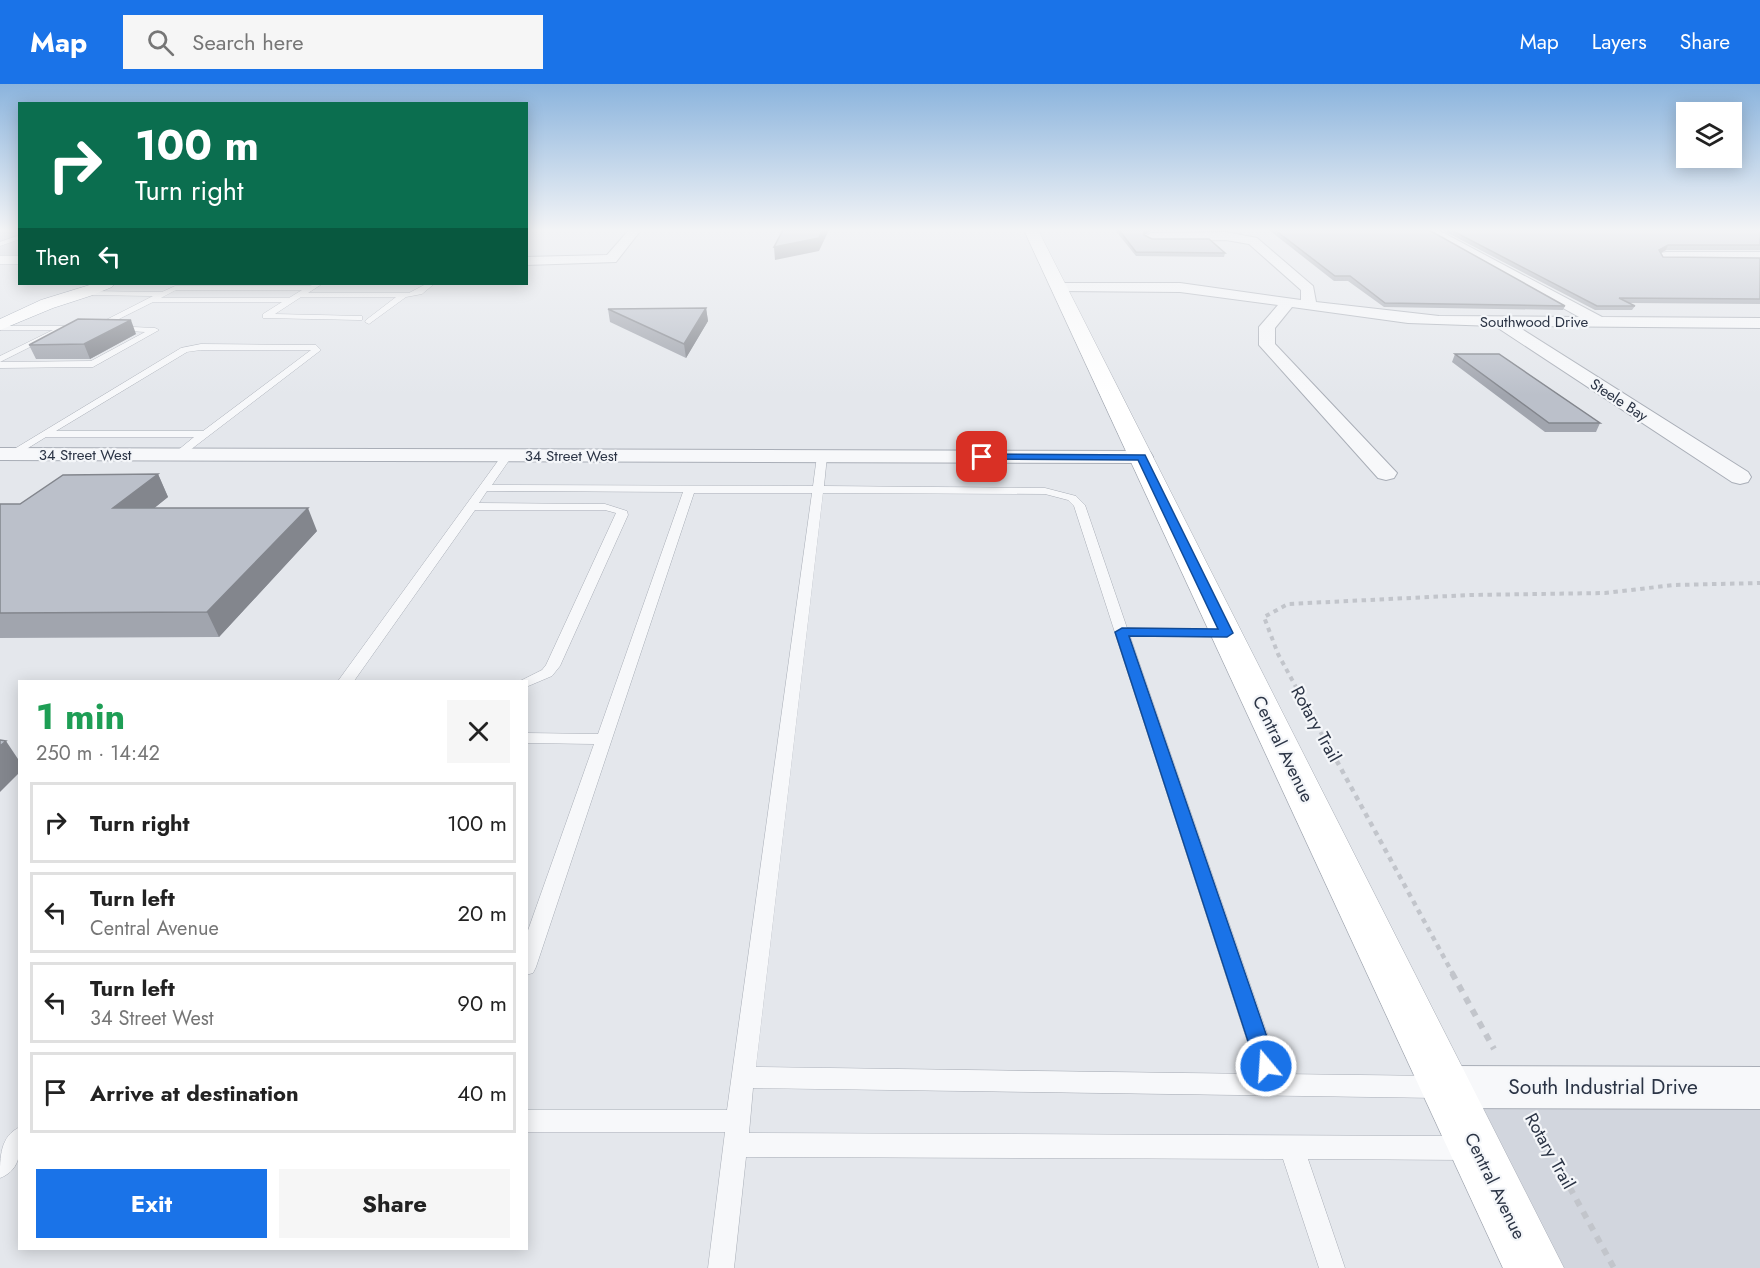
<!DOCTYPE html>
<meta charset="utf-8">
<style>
:root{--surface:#fff;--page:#f6f6f6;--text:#222;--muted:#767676;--line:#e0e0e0;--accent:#1a73e8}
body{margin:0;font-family:Jost,sans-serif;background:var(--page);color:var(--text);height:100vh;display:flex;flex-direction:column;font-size:22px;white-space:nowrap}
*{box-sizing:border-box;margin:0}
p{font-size:20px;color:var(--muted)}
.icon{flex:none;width:33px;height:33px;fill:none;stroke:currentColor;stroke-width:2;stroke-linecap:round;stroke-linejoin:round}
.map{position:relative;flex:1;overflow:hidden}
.drawer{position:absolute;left:18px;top:596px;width:510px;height:570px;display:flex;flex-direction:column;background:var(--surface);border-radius:0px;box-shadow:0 3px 15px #0003}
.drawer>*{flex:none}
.top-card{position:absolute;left:18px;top:18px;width:510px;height:183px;border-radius:0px;box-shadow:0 3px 15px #0003;background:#0b6e4f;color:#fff;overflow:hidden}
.fabs{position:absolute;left:1676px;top:18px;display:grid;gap:12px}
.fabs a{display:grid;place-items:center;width:66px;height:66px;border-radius:0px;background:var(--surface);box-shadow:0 3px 15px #0003;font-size:30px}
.pin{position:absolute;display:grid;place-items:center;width:51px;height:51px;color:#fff;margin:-26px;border-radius:12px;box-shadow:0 3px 9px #0006}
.me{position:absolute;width:66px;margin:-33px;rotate:342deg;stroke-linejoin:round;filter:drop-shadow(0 0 4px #0008)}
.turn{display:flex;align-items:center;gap:21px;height:126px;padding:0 18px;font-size:27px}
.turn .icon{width:78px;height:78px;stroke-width:2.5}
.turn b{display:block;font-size:42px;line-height:51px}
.then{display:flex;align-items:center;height:57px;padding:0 18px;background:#0003;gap:12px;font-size:22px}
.round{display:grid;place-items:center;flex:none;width:63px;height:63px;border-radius:0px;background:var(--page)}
.overview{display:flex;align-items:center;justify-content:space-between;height:102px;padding:0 18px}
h1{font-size:36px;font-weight:700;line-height:45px;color:#1e9e55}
.primary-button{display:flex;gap:12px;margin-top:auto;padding:12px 18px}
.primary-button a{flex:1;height:69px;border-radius:0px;background:var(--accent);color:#fff;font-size:24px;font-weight:700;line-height:69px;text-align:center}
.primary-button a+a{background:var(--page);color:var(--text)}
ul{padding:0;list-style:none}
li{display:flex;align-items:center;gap:18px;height:81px;margin:0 12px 9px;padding:0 6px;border:3px solid var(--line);border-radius:0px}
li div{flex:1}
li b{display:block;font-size:22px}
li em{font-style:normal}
header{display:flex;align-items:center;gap:36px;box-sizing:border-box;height:84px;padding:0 30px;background:var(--accent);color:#fff}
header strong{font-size:28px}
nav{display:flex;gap:33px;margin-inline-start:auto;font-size:21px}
.search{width:420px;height:54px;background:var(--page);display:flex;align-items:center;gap:15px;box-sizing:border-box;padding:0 21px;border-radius:0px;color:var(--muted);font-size:22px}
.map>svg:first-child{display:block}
</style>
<header>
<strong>Map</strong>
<div class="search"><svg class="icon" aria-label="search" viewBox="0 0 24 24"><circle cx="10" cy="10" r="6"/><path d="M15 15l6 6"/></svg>Search here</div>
<nav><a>Map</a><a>Layers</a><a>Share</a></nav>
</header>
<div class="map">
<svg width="1760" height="1184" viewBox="0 0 1760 1184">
<rect width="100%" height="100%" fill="#e4e7ec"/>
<path fill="#d2d6de" d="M0,146h19v25h-19z
M1447,1003l313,1v180h-226z"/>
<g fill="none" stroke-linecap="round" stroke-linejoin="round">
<g stroke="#a9aeb7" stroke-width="1">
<path id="lane" d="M20,151v4l-20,7v-4z
M314,200h8l-14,9h101l17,-9h8l-12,10 -16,3 -37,27 -4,-2 1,-2 30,-23h-95l-26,17 87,2v4h-3l-96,-2v-4l19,-12h-129l-50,25 -4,-2 1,-2 53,-27 -69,-1 -4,-2 4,-2 78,1 13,-6h135zM176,206h126l-13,8h-128z
M0,242h64l4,2 -68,34v-6l53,-26h-53z
M111,242l44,2 4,2 -66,37 -93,1v-6l91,-1 54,-29 -31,-2 -4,-2z
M201,260l115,1 5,5 -140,107h-8l-1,-2 22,-18h-148l-31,19h-8l-1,-2 175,-106zM201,266h110l-108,81h-147l131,-79z
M507,369l5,3 -20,29 321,1 4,-30 5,-3 5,3 -3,30 221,2 31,8 9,9 42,123 100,1 7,4 -7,4 -97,-1 151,438 157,2 8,4 4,7 -4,7 -8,4 -685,-10 -4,45 718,3 9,4 3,8 -3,8 -9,4 -159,-1 37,109h-26l-36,-109 -537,-2 -12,111h-26l17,-136h-199v-22h201l85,-617h-118l-158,474 -3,6 -7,2v-39l68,-192 -68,-1v-10l72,1 85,-242 -196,-1 -8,12 126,1 22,7 1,4 -68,151 -8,10 -26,11v-6h-6l22,-11 4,-5 70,-152 -11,-3h-130l-121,171h-16l165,-227zM823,409l222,1 23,6 6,6 184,568 -502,-7z
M20,1043c0,21 3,42 -20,51 0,-21 0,-42 20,-51z"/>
</g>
<g stroke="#a9aeb7" stroke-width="2">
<path id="street" d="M629,146h12l-25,32 -90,3v-8l81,-2z
M1424,146h14l164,87 158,1v10l-243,-2 231,146 3,5 -3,5 -8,2 -8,-2 -237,-156 -87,-3 -116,-16 -17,21v16l122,129 -3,5 -8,2 -8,-2 -119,-133v-18l19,-22 -98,-13 -121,-1 -7,-4 7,-4h121l121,17v-10l-52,-46 -23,-4 -75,1 -6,-4 6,-4 75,-1 31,6 56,48 3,16 123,14 140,1z
M1666,168h94v8l-99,-1 -2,-3 2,-3z
M0,364l1142,3 8,1 3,5 -3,5 -8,1 -1142,-3z
M1447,982l313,1v42l-313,-1 -16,-6 -7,-15 7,-15z"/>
</g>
<g stroke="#a9aeb7" stroke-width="1">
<path id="secondary" d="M1024,146h14l526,1038h-61z
M0,172h20v8h-20z"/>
</g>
<g stroke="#8b94a3" stroke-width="1">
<path id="highway" d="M93,200h21l-2,3 -22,9 -37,12 -53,22v-11l41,-19z"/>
</g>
<path stroke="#c2c5cb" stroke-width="4" stroke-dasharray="4.5 4.5" stroke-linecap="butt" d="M1327,660l-49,-90 -14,-37 24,-13 182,-9 135,-2 69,-8 86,-2"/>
<path stroke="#c2c5cb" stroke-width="4.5" stroke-dasharray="5 5" stroke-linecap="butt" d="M1327,659l126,231"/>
<path stroke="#c2c5cb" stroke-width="6" stroke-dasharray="7 7" stroke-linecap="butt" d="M1452,889l42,76
M1536,1042l78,142"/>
<use href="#lane" fill="#f7f8fa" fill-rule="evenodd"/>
<use href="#street" fill="#f7f8fa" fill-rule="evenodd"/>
<use href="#secondary" fill="#fff" fill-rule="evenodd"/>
<use href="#highway" fill="#fff" fill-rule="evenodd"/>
</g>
<path fill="#a1a5ae" d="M1115,146h81l-45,1 -7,4 8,4 73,14 -1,4 -88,-1z
M1269,146h160l136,76 -2,4 -179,-3 -36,-26h-14z
M1442,146h318v20h-94l-6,3 3,4 97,1v46l-131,-1 6,3 -3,4h-37z
M706,224l2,13 -22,37 -76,-36 -2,-13z
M136,250l-46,25h-54l-7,-14z
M1455,270l145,69 -4,9h-51l-93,-70z
M158,390l10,23 -14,11 163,23 -98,106 -219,1v-134h20z"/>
<path fill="#83868d" d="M822,146h7l-10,21 -44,9 -1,-13z
M1147,146h4v1l-7,4v-4z
M1668,161l-2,5 -9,5 2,-5z
M706,224l2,13 -22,37 -2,-14z
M131,236l5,14 -46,25 -6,-15z
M158,390l10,23 -43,35 -12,-24z
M308,424l9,23 -98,106 -12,-25z
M6,657l14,21v10l-20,20v-46z"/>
<path fill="#bbc0ca" stroke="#83868d" stroke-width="1.5" d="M783,146h39l-3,8 -45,9z
M1119,146h28l-3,1v4l8,4h57l16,14 -89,-1z
M1275,146h154l136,76 -180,-3 -35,-27h-15z
M1451,146h309v15h-92l-9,5 4,7 97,1v41l-141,-1 16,8h-38z
M706,224l-22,36 -76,-35z
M78,235l53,1 -47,24 -55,1z
M1455,270h44l101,69h-51z
M158,390l-45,34h195l-101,104 -207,1v-109h20l43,-29z
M0,656l6,1 -6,5z"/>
<linearGradient id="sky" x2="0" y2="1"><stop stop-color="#8bb4dd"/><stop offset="0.47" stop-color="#f3f4f6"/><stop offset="1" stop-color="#f3f4f6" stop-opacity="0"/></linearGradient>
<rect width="1760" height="311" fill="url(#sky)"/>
<path fill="#1a73e8" stroke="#114b97" stroke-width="1.5" d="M982,370l163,1 88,178 -6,4 -98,-1 148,430 -3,6 -8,3 -7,-3 -3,-6 -141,-434 7,-4 96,1 -80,-169 -160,-1v-4z"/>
<g text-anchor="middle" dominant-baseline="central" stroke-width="4.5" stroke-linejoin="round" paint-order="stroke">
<g font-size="15" fill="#2b3445" stroke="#f4f6f9">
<text x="1534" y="238">Southwood Drive</text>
<text transform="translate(1619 316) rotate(33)">Steele Bay</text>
<text x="85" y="371">34 Street West</text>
<text x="571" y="372">34 Street West</text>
</g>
<g font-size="18" fill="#2b3445" stroke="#f4f6f9">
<text transform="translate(1316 640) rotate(61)">Rotary Trail</text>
<text transform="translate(1283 665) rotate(64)">Central Avenue</text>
<text transform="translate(1550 1067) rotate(61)">Rotary Trail</text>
<text transform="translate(1495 1102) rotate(64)">Central Avenue</text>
</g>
<g font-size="21" fill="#2b3445" stroke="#f4f6f9">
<text x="1603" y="1003">South Industrial Drive</text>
</g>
</g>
</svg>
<div class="fabs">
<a><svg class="icon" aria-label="layers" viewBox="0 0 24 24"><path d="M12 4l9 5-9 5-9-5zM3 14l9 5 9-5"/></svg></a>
</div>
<div class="pin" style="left:982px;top:373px;background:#d93025"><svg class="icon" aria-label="arrive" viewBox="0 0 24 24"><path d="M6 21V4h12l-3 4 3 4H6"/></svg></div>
<svg class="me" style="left:1266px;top:982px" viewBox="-20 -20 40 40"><circle r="17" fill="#1a73e8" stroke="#fff" stroke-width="3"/><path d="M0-11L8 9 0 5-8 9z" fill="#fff"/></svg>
<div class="top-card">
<div class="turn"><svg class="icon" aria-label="right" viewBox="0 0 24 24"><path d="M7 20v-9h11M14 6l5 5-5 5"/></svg><div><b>100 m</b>Turn right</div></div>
<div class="then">Then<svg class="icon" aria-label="left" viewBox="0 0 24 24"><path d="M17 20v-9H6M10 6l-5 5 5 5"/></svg></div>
</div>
<section class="drawer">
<div class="overview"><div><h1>1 min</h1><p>250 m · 14:42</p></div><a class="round"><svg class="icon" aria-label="close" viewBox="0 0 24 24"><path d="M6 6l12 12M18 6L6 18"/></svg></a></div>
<ul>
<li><svg class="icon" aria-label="right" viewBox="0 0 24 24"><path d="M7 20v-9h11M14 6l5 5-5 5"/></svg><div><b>Turn right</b></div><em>100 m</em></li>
<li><svg class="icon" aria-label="left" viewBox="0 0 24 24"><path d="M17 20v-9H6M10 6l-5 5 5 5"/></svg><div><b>Turn left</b><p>Central Avenue</p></div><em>20 m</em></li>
<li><svg class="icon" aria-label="left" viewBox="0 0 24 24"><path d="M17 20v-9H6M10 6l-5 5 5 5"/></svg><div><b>Turn left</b><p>34 Street West</p></div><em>90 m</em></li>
<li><svg class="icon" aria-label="arrive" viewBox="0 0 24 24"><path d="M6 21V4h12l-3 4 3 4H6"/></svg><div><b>Arrive at destination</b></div><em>40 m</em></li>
</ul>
<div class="primary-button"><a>Exit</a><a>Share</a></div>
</section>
</div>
